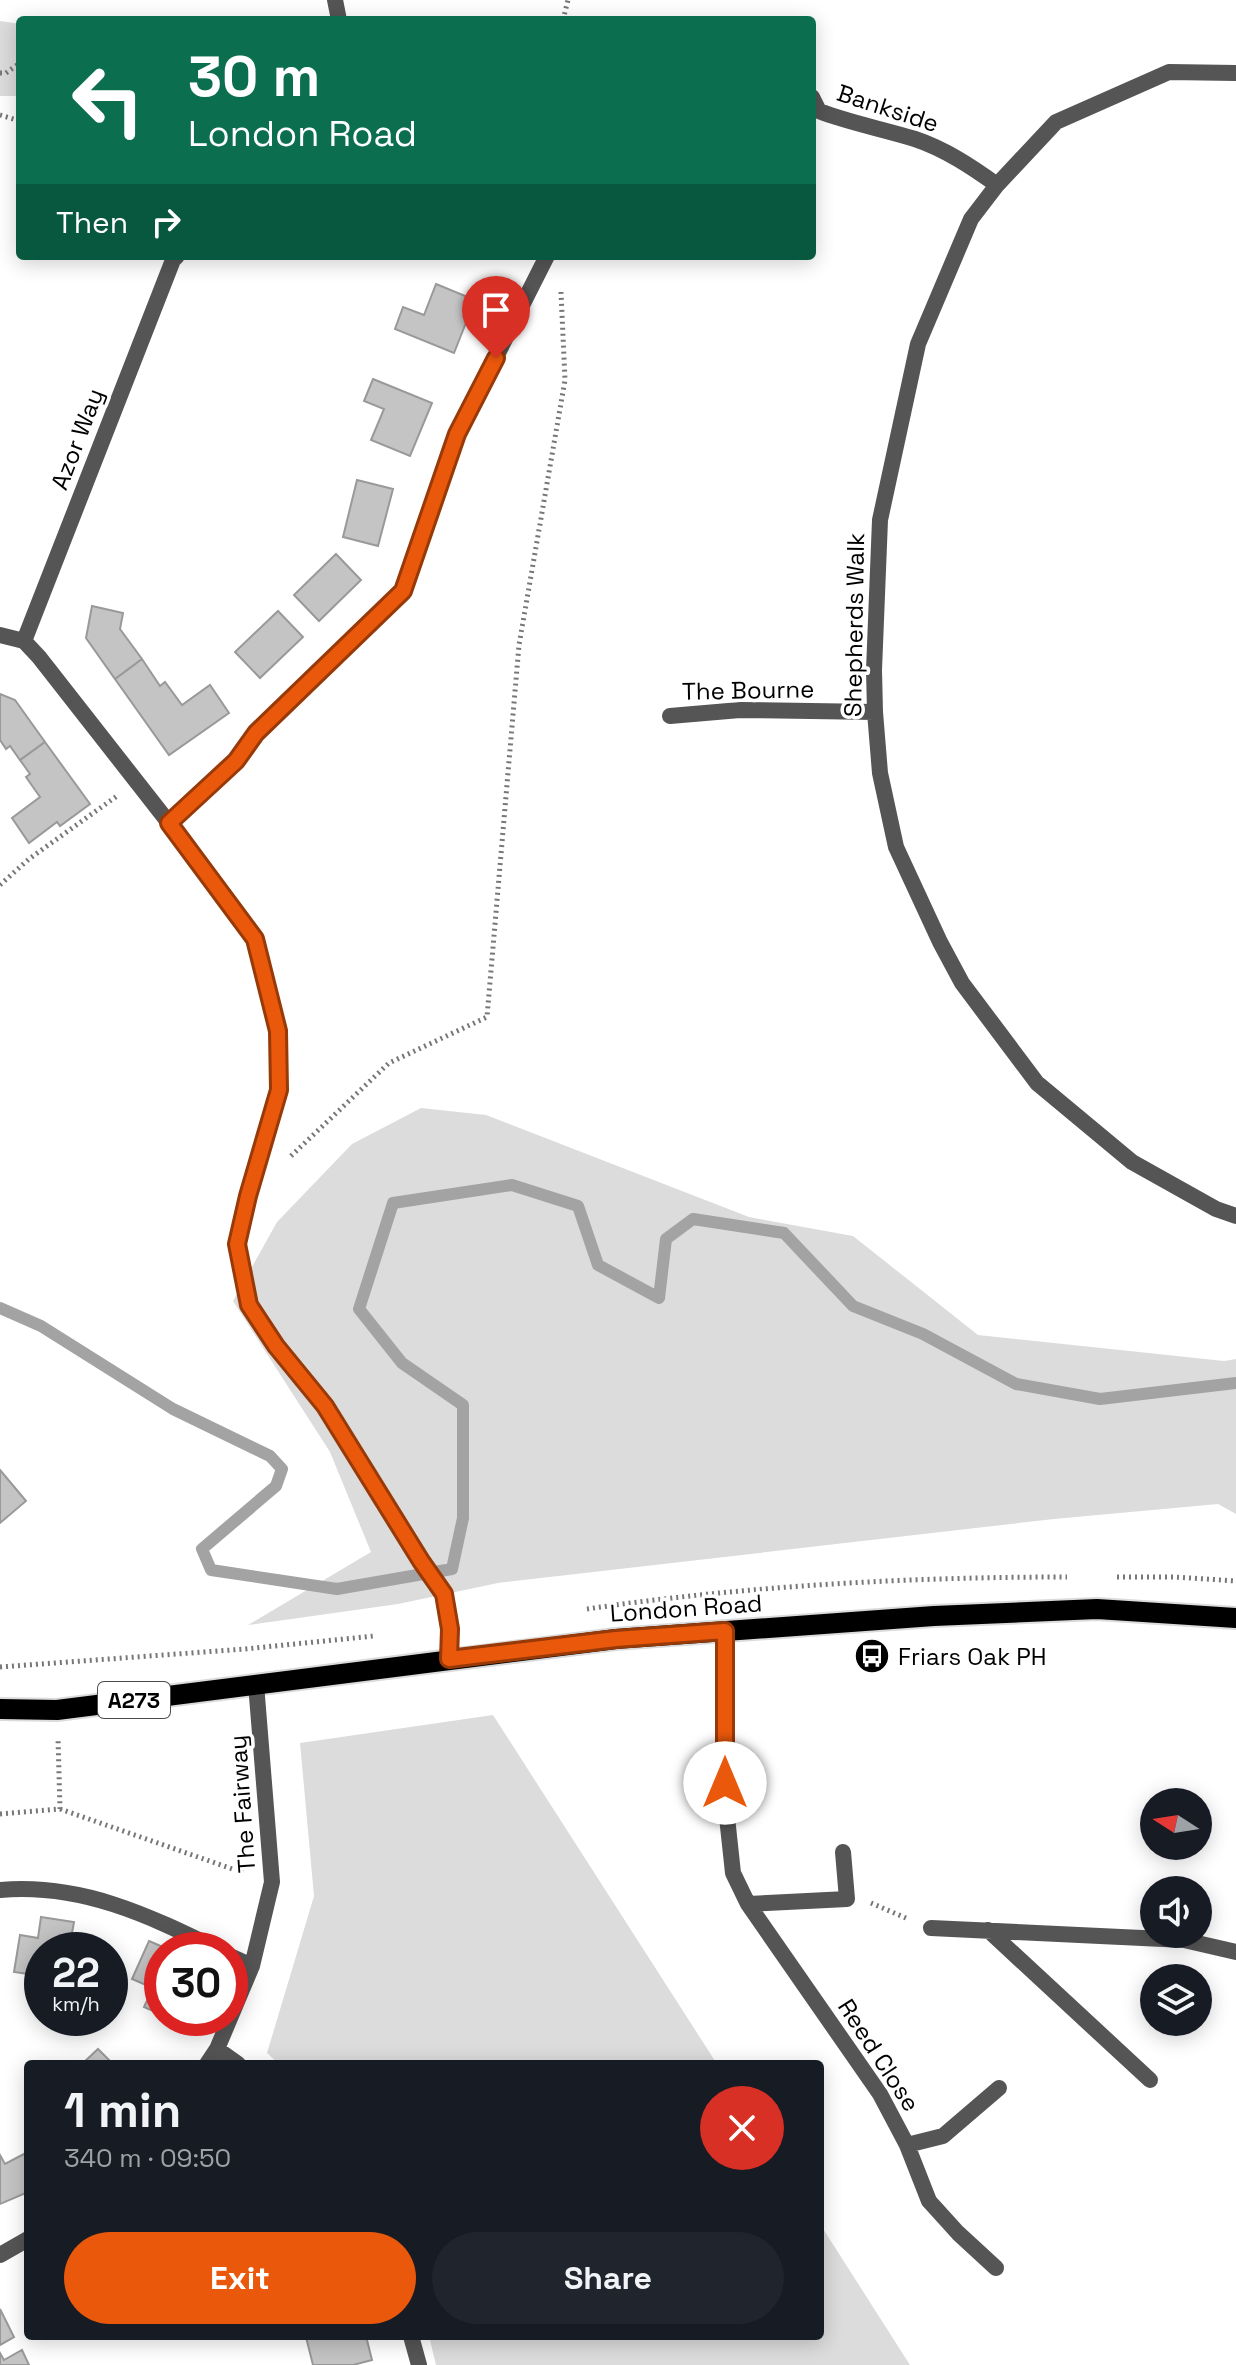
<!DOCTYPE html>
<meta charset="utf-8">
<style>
:root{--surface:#171b24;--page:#20242c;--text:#f1f3f6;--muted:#9ea1a6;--accent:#ea580c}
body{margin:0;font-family:"Space Grotesk",sans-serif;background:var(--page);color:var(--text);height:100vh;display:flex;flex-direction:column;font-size:30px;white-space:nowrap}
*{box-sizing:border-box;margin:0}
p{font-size:26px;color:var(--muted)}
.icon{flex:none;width:44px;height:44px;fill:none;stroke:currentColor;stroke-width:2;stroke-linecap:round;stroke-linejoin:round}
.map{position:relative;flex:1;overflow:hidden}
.panel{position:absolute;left:24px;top:2060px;width:800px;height:280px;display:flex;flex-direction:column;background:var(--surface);border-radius:8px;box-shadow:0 4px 20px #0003}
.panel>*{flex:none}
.banner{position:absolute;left:16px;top:16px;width:800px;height:244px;border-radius:8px;box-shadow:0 4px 20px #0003;background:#0b6e4f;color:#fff;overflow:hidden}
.needle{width:52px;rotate:282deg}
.tools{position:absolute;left:1140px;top:1788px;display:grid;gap:16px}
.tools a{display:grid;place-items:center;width:72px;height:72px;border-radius:50%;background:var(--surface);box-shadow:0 4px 20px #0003;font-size:40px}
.speed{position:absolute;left:24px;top:1932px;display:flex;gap:16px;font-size:40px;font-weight:700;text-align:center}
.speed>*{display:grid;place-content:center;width:104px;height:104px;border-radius:50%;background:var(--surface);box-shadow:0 4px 20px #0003;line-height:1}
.speed small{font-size:20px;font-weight:400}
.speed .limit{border:12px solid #d22;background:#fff;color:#111}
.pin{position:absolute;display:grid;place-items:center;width:68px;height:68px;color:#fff;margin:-82px -34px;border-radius:50% 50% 50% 0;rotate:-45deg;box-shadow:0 0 8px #0007}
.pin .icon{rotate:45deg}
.me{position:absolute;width:88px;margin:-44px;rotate:0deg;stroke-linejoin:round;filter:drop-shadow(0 0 6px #0008)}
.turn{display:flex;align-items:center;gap:28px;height:168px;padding:0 40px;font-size:36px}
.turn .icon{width:104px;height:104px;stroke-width:2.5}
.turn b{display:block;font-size:56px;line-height:68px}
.then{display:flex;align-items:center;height:76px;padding:0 40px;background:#0003;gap:16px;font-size:30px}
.round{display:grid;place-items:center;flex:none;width:84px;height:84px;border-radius:42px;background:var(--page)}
.overview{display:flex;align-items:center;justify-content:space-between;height:136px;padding:0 40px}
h1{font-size:48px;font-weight:800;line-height:60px}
.cta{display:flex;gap:16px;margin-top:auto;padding:16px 40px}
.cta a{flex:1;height:92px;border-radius:48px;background:var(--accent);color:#fff;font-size:32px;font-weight:800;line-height:92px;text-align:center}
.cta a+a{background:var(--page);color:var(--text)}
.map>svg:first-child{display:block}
</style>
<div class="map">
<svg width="1236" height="2365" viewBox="0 0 1236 2365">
<rect width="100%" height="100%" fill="#fff"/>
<path fill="#dcdcdc" d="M0,21l20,3v75l-5,-3h-15z
M421,1108l65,7 263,102 104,19 125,99 246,26 12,-2v155l-18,-10 -164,15 -556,64 -100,21 -150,21 123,-73 -41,-100 -97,-151 44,-79 75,-78z
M493,1715l224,349h-438l-12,-11 47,-157 -14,-153z
M820,2224l90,141h-474l-7,-29h391z"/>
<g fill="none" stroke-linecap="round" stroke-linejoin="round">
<path stroke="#a3a3a3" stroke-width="12" d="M0,1308l41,18 132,83 97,47 12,13 -6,17 -74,63 9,21 126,19 115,-20 11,-51v-113l-61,-42 -43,-54 34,-106 119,-18 66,21 20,59 61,33 7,-59 27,-20 91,14 69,73 70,28 93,50 84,15 136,-16"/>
</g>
<path fill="#c4c4c4" stroke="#999" stroke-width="2" d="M436,284l39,16 -21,53 -59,-24 8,-22 21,8z
M373,379l59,24 -22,53 -39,-16 13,-31 -20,-8z
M357,480l36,9 -15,57 -35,-9z
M336,554l25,26 -42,41 -25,-26z
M92,606l31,7 -3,16 22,30 -27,20 -29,-41z
M278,611l25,26 -43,41 -25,-26z
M142,659l18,27 5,-4 17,23 28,-20 19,28 -60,42 -54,-76z
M0,694l15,6 30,42 -25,18 -10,-14 -4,3 -6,-9z
M45,742l45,62 -30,22 -3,-4 -28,21 -17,-25 28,-21 -14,-20 4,-3 -10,-14z
M0,1470l26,31 -26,22z
M41,1917l33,5 -5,28h-27v26l-28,-4 6,-37 18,3z
M149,1941l21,9h-8v65l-18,-8 9,-19 -21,-9z
M98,2049l15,15h-31z
M24,2154l4,9v29l-28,12v-49l5,9z
M0,2309l14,28 -14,8z
M311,2336h55l6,24 -19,5h-40l-7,-28z
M22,2350l7,15h-29v-12l4,7z"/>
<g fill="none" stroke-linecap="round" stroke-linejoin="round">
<g stroke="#dbdbdb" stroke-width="24">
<path id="primary" d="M0,1709l57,1 559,-71 318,-23 163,-7 139,9"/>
</g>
<path stroke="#777" stroke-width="5" stroke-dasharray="2 4" stroke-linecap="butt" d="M563,20l5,-20
M0,73h6l14,-10
M0,115l20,6
M0,885l29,-26 88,-63
M291,1156l98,-93 98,-46 32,-372 46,-265 -4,-88
M1117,1577h58l61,4
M587,1609c158,-23 320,-32 480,-32
M0,1667l245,-18 129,-13
M60,1809l184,64
M0,1814l60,-5 -2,-71
M871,1903l35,15"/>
<path stroke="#555" stroke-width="16" d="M335,0l4,20
M1236,73l-67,-1 -113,50 -59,63 -26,34 -53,125 -38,176 -6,150 1,42 5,61 16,74 44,95 22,41 75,100 95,79 84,47 20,7
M812,97l7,14c31,12 64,18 96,28 30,10 57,28 82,46
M0,635l24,6 15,16 130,166 86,116 23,92 1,59 -31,106 -11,48 12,61 27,41 49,60 96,155 23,33 6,35 -1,30
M24,641l149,-381 4,-4
M670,716l70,-6 135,2
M169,823l67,-62 20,-28 147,-142 54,-157 90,-178
M725,1631l1,177 7,65 15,31 99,-5 -4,-47
M0,1890c81,-7 148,25 219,60
M748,1904l132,190 27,51 22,56 29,32 38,35
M931,1928l253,12 52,12
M988,1930l162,150
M230,1956l22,10
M217,2049l21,15
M207,2064l10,-15 35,-83 20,-84 -16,-198
M907,2145l36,-9 56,-48
M0,2255l28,-16
M411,2336l8,29"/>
<use href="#primary" stroke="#000" stroke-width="20"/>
</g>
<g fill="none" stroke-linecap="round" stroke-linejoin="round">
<g stroke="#983908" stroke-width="20">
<path id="route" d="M496,358l-39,76 -54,157 -147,142 -20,28 -67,62 86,116 23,92 1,59 -31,106 -11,48 12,61 27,41 49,60 96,155 23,33 6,35 -1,30 167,-20 109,-8v152"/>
</g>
<use href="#route" stroke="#ea580c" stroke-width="14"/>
</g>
<defs>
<g id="bus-disc" transform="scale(1.8)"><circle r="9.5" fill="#000" stroke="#fff"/><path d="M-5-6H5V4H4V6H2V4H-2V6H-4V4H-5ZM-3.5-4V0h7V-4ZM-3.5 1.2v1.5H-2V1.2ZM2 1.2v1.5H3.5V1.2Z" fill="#fff"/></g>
</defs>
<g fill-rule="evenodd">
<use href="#bus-disc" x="872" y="1656"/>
</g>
<g text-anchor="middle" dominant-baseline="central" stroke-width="7" stroke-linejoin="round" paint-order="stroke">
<rect fill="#fff" stroke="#4c4c4c" stroke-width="2" x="98" y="1682" width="72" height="36" rx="6"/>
<g font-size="22" font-weight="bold" fill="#000">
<text x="134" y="1700">A273</text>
</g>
<g font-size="24" fill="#000" stroke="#fff">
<text transform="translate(888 108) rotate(18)">Bankside</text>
<text transform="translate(77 439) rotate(-69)">Azor Way</text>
<text transform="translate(854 625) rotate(-89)">Shepherds Walk</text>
<text transform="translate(748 690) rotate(-1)">The Bourne</text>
<text transform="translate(686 1608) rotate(-4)">London Road</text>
<text transform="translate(242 1804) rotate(-94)">The Fairway</text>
<text transform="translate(879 2055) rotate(57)">Reed Close</text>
</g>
<g font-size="24" fill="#000" stroke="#fff" text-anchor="start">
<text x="898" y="1656">Friars Oak PH</text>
</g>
</g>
</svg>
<div class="tools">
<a><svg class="needle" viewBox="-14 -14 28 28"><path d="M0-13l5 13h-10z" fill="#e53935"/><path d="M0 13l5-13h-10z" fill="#9ea1a6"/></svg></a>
<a><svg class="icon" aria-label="sound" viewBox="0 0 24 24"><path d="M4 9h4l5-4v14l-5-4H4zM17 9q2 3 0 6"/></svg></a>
<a><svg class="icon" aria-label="layers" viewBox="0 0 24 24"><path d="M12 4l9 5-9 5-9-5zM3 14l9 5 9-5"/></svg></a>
</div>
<div class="speed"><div>22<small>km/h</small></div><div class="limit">30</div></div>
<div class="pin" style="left:496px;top:358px;background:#d93025"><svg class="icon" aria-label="arrive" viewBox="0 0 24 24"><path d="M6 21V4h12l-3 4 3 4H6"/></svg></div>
<svg class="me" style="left:725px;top:1783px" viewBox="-20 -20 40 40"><circle r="19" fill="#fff"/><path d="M0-13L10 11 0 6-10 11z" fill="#ea580c"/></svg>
<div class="banner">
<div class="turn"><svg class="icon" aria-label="left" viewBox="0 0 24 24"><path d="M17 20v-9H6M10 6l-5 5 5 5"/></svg><div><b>30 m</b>London Road</div></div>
<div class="then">Then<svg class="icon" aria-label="right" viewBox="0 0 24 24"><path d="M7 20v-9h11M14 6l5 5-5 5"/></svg></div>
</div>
<section class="panel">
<div class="overview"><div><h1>1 min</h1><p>340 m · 09:50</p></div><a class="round" style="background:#d93025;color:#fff"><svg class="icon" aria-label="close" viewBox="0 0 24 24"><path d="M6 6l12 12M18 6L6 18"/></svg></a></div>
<div class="cta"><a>Exit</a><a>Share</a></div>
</section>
</div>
